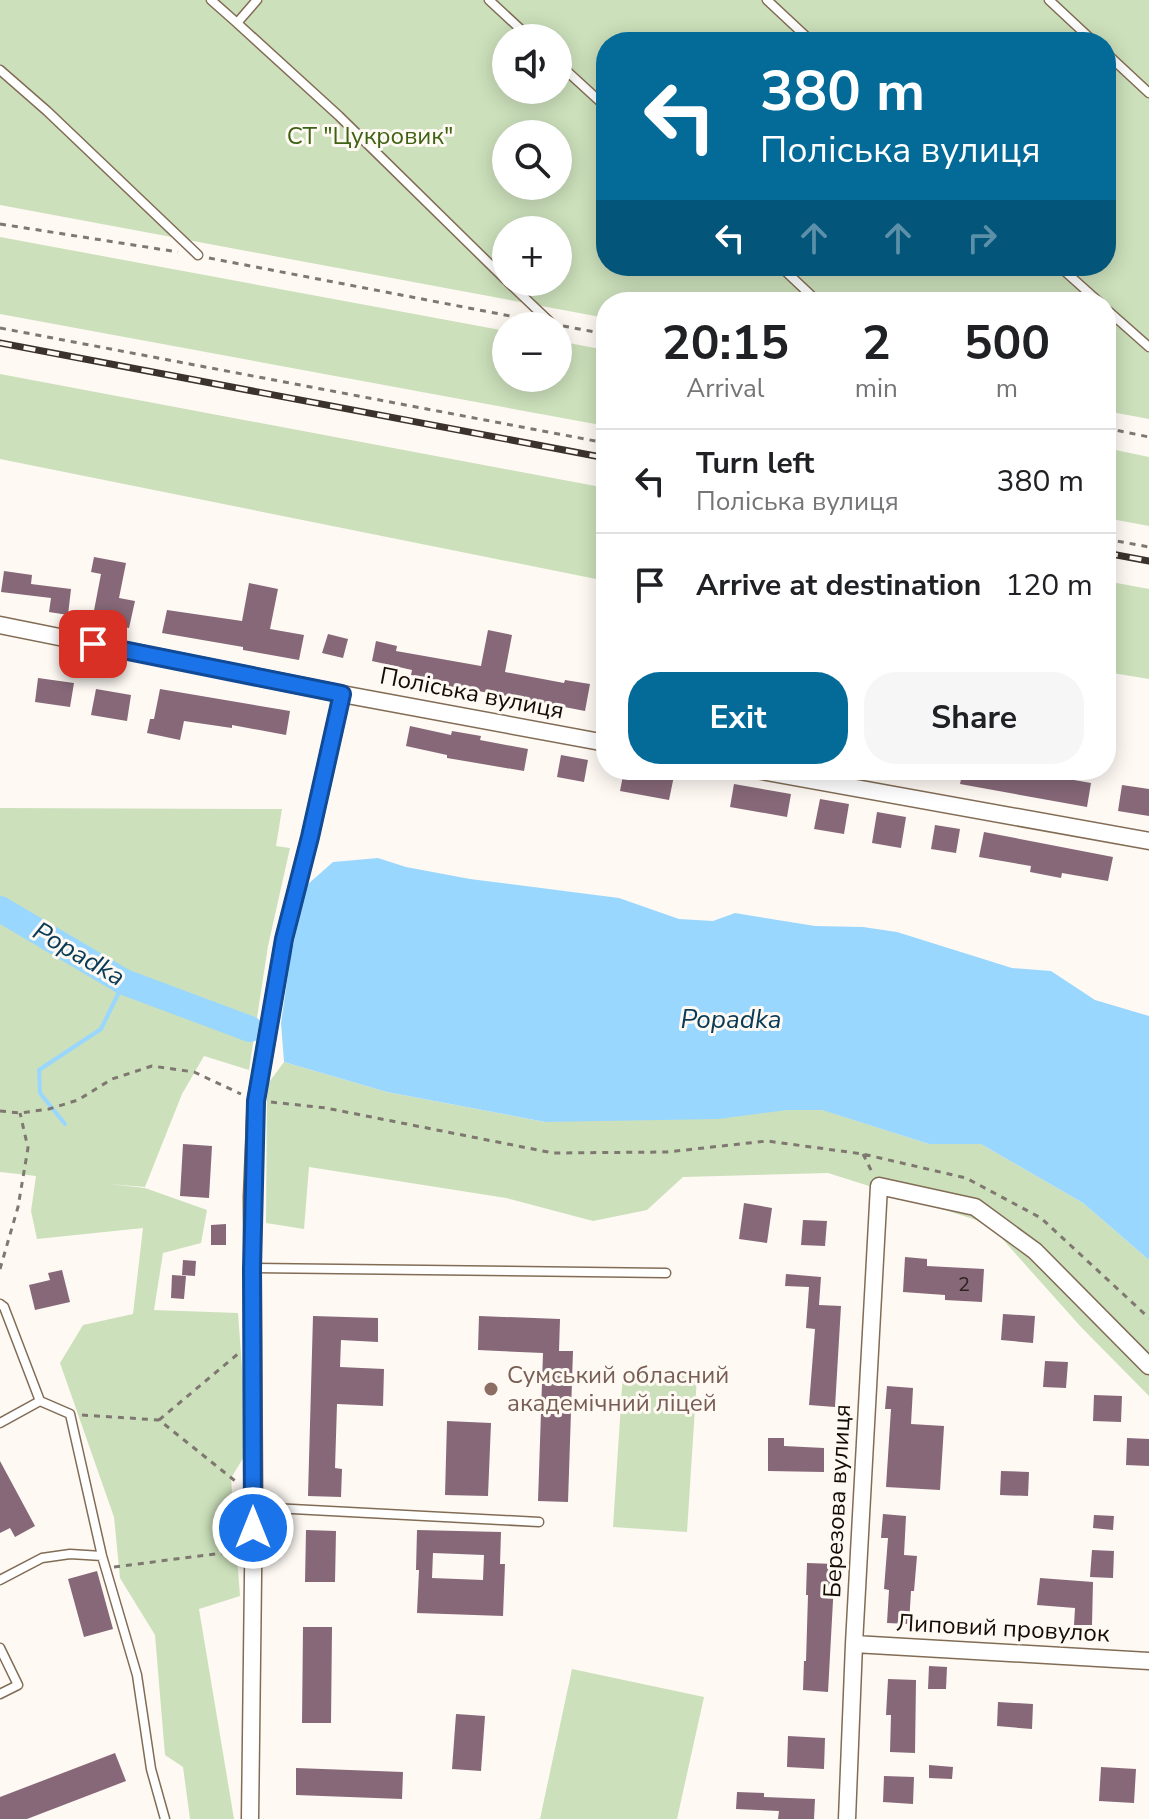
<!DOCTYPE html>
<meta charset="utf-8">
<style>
:root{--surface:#fff;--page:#f6f6f6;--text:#202124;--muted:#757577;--line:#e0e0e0;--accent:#046b99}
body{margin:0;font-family:"Nunito Sans",sans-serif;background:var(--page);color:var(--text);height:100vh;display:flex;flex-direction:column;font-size:30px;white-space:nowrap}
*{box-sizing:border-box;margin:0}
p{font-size:26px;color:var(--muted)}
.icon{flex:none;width:44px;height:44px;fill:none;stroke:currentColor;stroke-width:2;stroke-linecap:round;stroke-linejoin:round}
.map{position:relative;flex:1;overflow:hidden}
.sheet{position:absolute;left:596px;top:292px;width:520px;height:488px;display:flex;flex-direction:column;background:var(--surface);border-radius:32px;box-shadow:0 4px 20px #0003}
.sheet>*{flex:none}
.top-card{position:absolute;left:596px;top:32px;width:520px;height:244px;border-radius:32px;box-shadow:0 4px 20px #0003;background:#046b99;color:#fff;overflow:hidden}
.buttons{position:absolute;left:492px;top:24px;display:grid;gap:16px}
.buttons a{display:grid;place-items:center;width:80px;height:80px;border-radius:50%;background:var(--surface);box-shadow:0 4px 20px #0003;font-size:40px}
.pin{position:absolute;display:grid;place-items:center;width:68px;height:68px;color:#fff;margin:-34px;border-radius:16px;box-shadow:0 4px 12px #0006}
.me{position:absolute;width:88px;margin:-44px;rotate:0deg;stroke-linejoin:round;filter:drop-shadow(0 0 6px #0008)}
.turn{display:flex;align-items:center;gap:28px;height:168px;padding:0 32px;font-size:36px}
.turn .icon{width:104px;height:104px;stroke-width:2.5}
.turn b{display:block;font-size:56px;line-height:68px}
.lanes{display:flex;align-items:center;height:76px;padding:0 32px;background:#0003;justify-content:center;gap:40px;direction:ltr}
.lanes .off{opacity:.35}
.eta{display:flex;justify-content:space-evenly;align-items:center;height:136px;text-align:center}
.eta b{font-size:48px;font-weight:700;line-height:56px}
.button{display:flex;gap:16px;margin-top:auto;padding:16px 32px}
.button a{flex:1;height:92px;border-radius:32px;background:var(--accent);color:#fff;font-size:32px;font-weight:700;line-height:92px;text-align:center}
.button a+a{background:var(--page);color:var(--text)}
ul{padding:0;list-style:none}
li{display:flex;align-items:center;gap:24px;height:104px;padding:0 32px;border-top:2px solid var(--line)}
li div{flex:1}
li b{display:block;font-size:30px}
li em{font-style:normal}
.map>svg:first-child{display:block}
</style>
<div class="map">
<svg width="1149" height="1819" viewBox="0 0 1149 1819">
<rect width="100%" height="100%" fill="#fef9f3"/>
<path fill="#cce0bb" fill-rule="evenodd" d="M0,0h1149v419l-43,-8v-109h-500v16l-606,-113zM506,38h52v52h-52zM606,42h500v224h-500zM506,134h52v52h-52zM506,230h52v52h-52z
M0,237l506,94v47h52v-37l48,9v76l-606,-112z
M0,374l606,114v93l-606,-122z
M1106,448l43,9v69l-43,-8z
M1106,581l43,8v90l-43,-7z
M0,808l282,1 -6,37 14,2 -22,98 -19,124 -45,-14 -22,38 -37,93 -36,-3 36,4 62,22 -6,33 -38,10 -9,57 84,3 10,137 -17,28 9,118 -41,13 35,210h-44l-7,-52 -18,-12 -10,-120 -35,-57 -6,-61 -54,-154 23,-38 50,-11 10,-86 -106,11 -6,-28 5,-35 -36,-4z
M284,1062l103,30 158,30 243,-12h35l106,34h52l102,59 66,57v136l-68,-69 -92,-103 -161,-51 -145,4 -36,33 -54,11 -87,-23 -197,-31 -5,62 -38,-6 1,-138z
M623,1372l74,5 -10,155 -74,-5z
M572,1669l132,28 -27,122h-137z"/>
<path fill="#9ad7ff" d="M378,858l28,9 64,12 149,19 60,21 34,2 22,-8 80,13 48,1 34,5 115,36 39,3 44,29 54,16v244l-66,-57 -102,-59h-52l-107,-34h-34l-70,9 -173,3 -158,-30 -103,-30 -3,-39 10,-69 16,-69 26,-23z"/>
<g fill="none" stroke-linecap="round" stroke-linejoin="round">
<path stroke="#9ad7ff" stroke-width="4" d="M65,1124l-25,-31 -1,-23 62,-41 23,-47"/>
<path stroke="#9ad7ff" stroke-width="26" d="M0,909l124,73 126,47"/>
</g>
<path fill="#866878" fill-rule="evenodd" d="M94,557l32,6 -7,35 16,3 -6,27 -37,-7 9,-47 -10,-2z
M4,571l28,4 -1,9 40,5 -3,26 -19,-3 2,-14 -50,-6z
M249,583l29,6 -8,40 34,6 -5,25 -56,-10v-3l-81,-14 5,-23 75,11z
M488,630l24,5 -7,37 59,11 1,-3 25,4 -5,27 -36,-7v2l-25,-5v-2l-76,-13v-4l-37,-7 1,-5 -40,-9 4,-20 21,5 -1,5 85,15z
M328,634l20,5 -5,19 -21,-5z
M38,678l36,5 -4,24 -35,-5z
M96,689l35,6 -4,26 -36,-6z
M160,689l130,22 -4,24 -54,-10v3l-48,-7 -4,19 -33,-7 3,-14h4z
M410,726l41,9 1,-4 29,5 -1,4 48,9 -4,22 -77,-13v-3l-41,-9z
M561,755l27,5 -4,22 -27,-5z
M624,770h16l34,6 -5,24 -49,-9z
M963,770h54l74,13 -4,24 -127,-23z
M734,784l57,10 -4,23 -57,-10z
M1122,785l27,4v27l-31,-5z
M820,799l29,5 -5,30 -30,-5z
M877,812l29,5 -5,31 -29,-5z
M935,825l25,4 -4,24 -25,-4z
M984,832l129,25 -5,24 -46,-8 -1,5 -31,-6 1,-6 -52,-9z
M183,1144l29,2 -3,52 -29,-2z
M744,1203l28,5 -5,35 -28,-4z
M803,1220l24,1 -2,25 -24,-1z
M226,1224v21h-15v-20z
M905,1257l22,2v7l57,3 -2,33 -37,-2v-5l-42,-3z
M183,1260l13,1 -1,15 -13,-1z
M62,1270l8,32 -35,8 -6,-25 21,-5 -2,-7z
M786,1274l35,3 -2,28 22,1 -6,101 -26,-2 6,-76 -9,-1 3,-41 -24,-1z
M172,1275l14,1 -2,23 -13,-1z
M1003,1314l32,2 -2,27 -32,-3z
M313,1316l65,2v24l-37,-2 -1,27 44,2 -1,37 -46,-2 -2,64 7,1 -1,28 -33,-1z
M479,1316l81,3 -1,32h14l-5,151 -30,-1 5,-148 -65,-3z
M1045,1361l23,1 -2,26 -23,-1z
M887,1386l26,2 -2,36 33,2 -4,64 -54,-3 5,-78h-6z
M1094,1395l28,1 -1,26 -28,-1z
M447,1421l44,2 -3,73 -43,-1z
M768,1438h16v8l40,2v24l-56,-1z
M1127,1438l22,1v27l-23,-1z
M0,1461l35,65 -20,11 -5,-9 -10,5z
M1001,1471l28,1 -1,24 -28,-1z
M883,1514l23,2 -2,39 13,1 -3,35h-3l-2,33 -22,-1 2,-33 -5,-1 4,-51h-7z
M1094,1515l20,1 -1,14 -20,-2z
M306,1530l30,1 -1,51h-30z
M417,1530l84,2 -1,32h5l-2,52 -86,-3 2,-43h-3zM433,1553l51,2 -1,25 -51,-2z
M1092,1550l22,1 -1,27 -23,-1z
M807,1563l28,1 -7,128 -25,-2 1,-29h2l2,-66h-2z
M97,1571l16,58 -29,8 -16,-58z
M1040,1578l53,4 -1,43h-18l1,-17 -38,-3z
M303,1627h29l-1,96h-29z
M929,1666l18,1 -1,22h-18z
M888,1679l28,1 -1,73 -25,-1 1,-37h-5z
M998,1702l35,2 -1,25 -35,-3z
M456,1714l29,2 -4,55 -29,-2z
M788,1736l37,2 -1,31 -37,-2z
M115,1753l11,28 -99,38h-27v-22z
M929,1765l24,2 -1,12 -23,-1z
M1101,1767l35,2 -2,34 -35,-2z
M296,1768l107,4 -1,27 -106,-4z
M884,1776l30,1 -1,27 -30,-2z
M737,1792l27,1v4l51,2 -1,20h-36l1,-8 -43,-2z"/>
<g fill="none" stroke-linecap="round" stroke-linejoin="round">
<g stroke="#826c55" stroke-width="11">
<path id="service" d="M211,0l26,23 20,-23
M489,0l41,38
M767,0l45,42
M1049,0l45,42
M237,23l102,93 167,164
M1106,53l43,40
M558,63l48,44
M0,70l47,41 151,144
M780,266l38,36
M1059,266l40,36
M508,282l43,41
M1106,309l43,38
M252,1268l414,5
M0,1304l4,3 36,94
M0,1423l40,-22 30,13 32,142 35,119 14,94 14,50
M254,1507l285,15
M0,1580l42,-22 28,-4 32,2
M0,1648l18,37 -18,9"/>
</g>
<g stroke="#826c55" stroke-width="19">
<path id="minor" d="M0,625l342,69 264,49
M756,770l393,71
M854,1644l295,17
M250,1819l4,-323 -2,-299 4,-96 28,-162 26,-102 32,-143
M847,1819l7,-175 25,-458 96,21 60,44 114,115"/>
</g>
<path stroke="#7f7871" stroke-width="3" stroke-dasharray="6 6" stroke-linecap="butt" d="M0,224l178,28
M209,258l322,62
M563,326l43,8
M0,328l606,115
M1106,428l43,9
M1106,539l43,8
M271,1102l55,6 227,45 114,-1 100,-11 96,13 103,24 75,40 108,100
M0,1111l20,2 29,-4 29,-9 34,-21 40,-13 42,6 47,22
M863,1154l9,18
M0,1269l18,-62 10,-59 -8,-35
M82,1415l77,5 80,64
M159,1420l80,-67
M114,1567l124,-16"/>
<use href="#service" stroke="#fff" stroke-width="8"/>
<use href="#minor" stroke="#fff" stroke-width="16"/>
<g stroke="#3b332b" stroke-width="7">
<path id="rail" d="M0,343l606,115
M1106,553l43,8"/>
</g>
<use href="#rail" stroke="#fef9f3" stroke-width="4" stroke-dasharray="12" stroke-linecap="butt"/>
</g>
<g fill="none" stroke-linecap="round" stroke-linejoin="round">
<g stroke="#114b97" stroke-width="20">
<path id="route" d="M93,644l249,50 -32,143 -26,102 -28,162 -4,167 1,260"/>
</g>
<use href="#route" stroke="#1a73e8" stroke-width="14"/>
</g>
<circle fill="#8d6e63" stroke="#fef9f3" stroke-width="3" cx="491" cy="1389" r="8"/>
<g text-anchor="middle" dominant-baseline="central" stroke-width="6" stroke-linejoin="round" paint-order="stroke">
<g font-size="20" fill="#302321">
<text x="964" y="1284">2</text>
</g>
<g font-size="24" fill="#3e6213" stroke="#fef9f3">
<text x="370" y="136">СТ "Цукровик"</text>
</g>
<g font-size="24" fill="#140c04" stroke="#fef9f3">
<text transform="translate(472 693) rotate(11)">Поліська вулиця</text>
<text transform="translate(837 1501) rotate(-87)">Березова вулиця</text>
<text transform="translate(1003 1628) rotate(3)">Липовий провулок</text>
</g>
<g font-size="24" fill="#785e54" stroke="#fef9f3" text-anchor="start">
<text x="507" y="1375">Сумський обласний<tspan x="507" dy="28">академічний ліцей</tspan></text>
</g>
<g font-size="26" font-style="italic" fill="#093b56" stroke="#fef9f3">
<text transform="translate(79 954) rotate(30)">Popadka</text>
<text x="731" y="1019">Popadka</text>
</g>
</g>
</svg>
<div class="buttons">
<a><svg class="icon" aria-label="sound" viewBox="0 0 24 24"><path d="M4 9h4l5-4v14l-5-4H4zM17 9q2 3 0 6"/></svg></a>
<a><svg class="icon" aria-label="search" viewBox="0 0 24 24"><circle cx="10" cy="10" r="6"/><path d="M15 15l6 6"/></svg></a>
<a>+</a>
<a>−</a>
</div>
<div class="pin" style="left:93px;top:644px;background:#d93025"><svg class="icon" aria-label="arrive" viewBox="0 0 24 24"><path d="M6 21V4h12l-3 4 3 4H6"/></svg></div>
<svg class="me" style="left:253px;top:1528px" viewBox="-20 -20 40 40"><circle r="17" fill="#1a73e8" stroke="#fff" stroke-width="3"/><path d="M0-11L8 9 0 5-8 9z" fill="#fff"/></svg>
<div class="top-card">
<div class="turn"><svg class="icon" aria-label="left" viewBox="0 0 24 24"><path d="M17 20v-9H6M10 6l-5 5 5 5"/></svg><div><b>380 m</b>Поліська вулиця</div></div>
<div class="lanes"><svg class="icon" aria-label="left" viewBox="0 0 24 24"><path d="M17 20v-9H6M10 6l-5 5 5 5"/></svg><svg class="icon off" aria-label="ahead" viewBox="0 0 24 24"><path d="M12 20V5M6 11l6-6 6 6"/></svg><svg class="icon off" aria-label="ahead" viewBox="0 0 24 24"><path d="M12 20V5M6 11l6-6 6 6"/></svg><svg class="icon off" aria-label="right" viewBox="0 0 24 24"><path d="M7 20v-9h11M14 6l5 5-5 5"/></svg></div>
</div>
<section class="sheet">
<div class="eta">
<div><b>20:15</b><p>Arrival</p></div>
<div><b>2</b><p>min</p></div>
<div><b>500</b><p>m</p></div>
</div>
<ul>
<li><svg class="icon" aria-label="left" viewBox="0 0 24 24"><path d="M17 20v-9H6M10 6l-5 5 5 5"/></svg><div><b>Turn left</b><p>Поліська вулиця</p></div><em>380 m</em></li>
<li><svg class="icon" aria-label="arrive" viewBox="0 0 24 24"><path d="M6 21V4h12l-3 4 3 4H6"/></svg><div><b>Arrive at destination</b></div><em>120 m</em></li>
</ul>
<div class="button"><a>Exit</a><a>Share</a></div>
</section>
</div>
